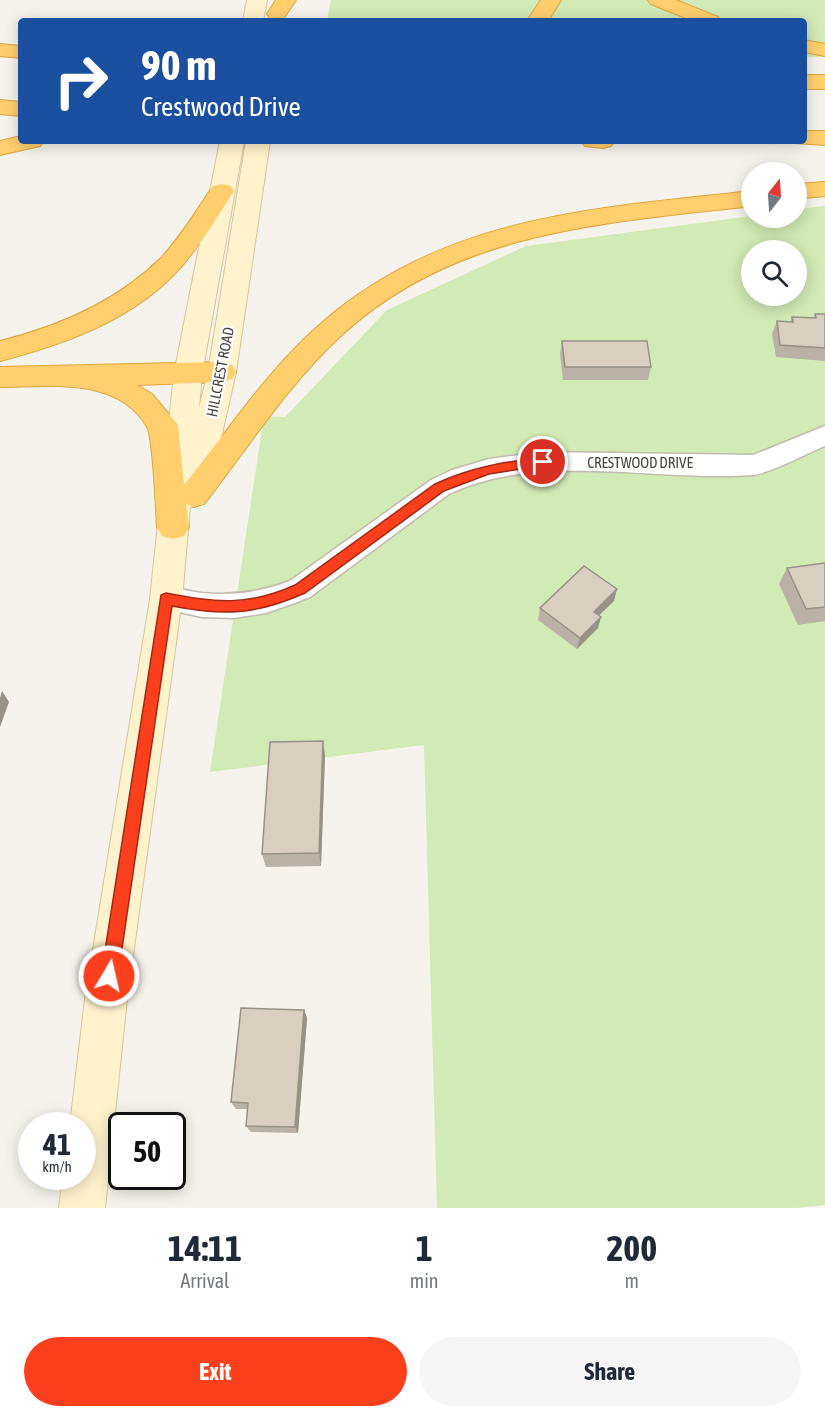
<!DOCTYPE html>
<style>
:root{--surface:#fff;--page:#f6f6f7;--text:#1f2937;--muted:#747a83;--accent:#fc3f1d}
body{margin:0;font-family:"Asap Condensed",sans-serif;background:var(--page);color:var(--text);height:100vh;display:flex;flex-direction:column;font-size:22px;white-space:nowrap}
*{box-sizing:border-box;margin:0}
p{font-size:20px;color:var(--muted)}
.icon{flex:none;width:33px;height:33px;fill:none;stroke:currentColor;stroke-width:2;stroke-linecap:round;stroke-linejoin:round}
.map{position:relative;height:1208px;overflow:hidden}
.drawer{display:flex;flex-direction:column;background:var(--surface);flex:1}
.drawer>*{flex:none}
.guide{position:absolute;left:18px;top:18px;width:789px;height:126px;border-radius:6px;box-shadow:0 3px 15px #0003;background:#1a4fa0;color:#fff;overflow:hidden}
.needle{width:39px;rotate:17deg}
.buttons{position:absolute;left:741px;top:162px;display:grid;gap:12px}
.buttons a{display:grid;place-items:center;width:66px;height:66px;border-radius:50%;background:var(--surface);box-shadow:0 3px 15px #0003;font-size:30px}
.speed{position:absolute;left:18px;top:1112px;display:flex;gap:12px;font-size:30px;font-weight:700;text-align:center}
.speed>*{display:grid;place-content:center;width:78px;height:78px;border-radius:50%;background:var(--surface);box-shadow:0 3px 15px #0003;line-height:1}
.speed small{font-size:15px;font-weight:400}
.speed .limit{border:3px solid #111;border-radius:9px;background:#fff;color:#111}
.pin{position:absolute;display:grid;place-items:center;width:51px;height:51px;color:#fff;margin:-26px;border:3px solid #fff;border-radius:50%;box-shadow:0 2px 6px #0007}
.me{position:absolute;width:66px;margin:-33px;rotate:9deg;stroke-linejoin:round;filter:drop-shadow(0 0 4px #0008)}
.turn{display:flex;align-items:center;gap:21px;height:126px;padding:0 24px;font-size:27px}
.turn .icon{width:78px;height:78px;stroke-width:2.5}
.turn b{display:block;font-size:42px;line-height:51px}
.eta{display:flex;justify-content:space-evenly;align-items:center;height:102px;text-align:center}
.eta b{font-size:36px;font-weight:700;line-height:42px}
.cta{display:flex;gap:12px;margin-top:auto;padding:12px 24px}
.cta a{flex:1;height:69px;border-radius:36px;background:var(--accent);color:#fff;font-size:24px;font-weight:700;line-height:69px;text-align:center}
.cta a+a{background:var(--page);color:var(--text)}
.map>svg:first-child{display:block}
</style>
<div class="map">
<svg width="825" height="1208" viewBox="0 0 825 1208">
<rect width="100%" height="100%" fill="#f6f3ec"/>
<path fill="#d2eab5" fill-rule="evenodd" d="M331,0h494v57h-21v-36h-477z
M825,206v999l-29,3h-359l-13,-463 -214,27 54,-356 21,1 102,-107 139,-64 225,-30 1,2h44l1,-9zM752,250h44v46h-44z"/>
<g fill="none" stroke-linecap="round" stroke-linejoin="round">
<g stroke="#c2bbae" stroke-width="3">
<path id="street" d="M825,426v20c-18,7 -54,27 -72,29 -96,7 -214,-24 -304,19l-139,103 -18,7 -26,9 -32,5 -32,-1 -46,-10 -4,-8 4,-8c15,-6 30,0 46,2 31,3 59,-1 88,-12l141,-101 21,-10 37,-11 54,-7 210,3z"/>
</g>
<g stroke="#d6c79b" stroke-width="2">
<path id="secondary" d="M247,0h20l-4,21h-20z
M220,141h24l-42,233 -3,34 9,-36 38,-231h24l-34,231 -28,124 -4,8 -14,3 -8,92 -55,400 -22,209h-46l4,-32h19v-51h-12l15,-126 65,-400 24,-225z"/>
</g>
<g stroke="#e0a43c" stroke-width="2">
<path id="highway" d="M276,0h20l-12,18 -7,2 -7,-2 -3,-4z
M541,0h20l-13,21h-21z
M648,0h28l42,17 3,4h-28l-42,-17z
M804,40l21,4v12l-21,-4z
M0,44l21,2v12l-21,-2z
M804,75h21v14h-21z
M0,100l21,2v14l-21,-2z
M804,131h21v14l-29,-2 -2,-2h10z
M21,136v5h23l-4,5 -40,9v-14z
M581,141h34l-4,5 -8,2 -18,-2z
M825,182v14l-29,3v-15z
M222,184l9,2 3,5c-17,26 -32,52 -53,76 -46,52 -115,77 -181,94v-20c60,-15 118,-40 162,-84 20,-22 35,-47 51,-71z
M752,191v15c-146,17 -295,24 -409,128 -54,49 -94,112 -138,169l-11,4 -8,-3 3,23 -5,9 -11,3 -11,-3 -5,-9c-1,-16 -4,-91 -10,-100 -29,-51 -99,-40 -147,-40v-20l222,-5 10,3 4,7 -4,7 -10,3 -85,3 15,9 26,31 6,60c45,-55 86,-119 141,-165 123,-105 273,-112 427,-129z"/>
</g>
<use href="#street" fill="#fff" fill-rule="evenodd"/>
<use href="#secondary" fill="#fff3cd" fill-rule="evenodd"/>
<use href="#highway" fill="#ffcf6e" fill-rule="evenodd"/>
</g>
<path fill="#bab2a6" d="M815,314h10v47l-49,-4 -4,-23 5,-13 13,1 2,-5 22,1z
M562,341l89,26 -3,13h-85l-3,-26z
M825,563v58l-27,4 -19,-41 8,-16z
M614,601l-15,14 -1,13 -21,21 -39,-29 2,-12z
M325,755l-4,111 -55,1 -4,-13z
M304,1010l3,8 -9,115 -47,-1 -5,-6 1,-17h-11l-5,-7z"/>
<path fill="#979187" d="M617,589l-3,12 -23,22 3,-11z
M601,617l-3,11 -21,21 3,-11z
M2,691l7,11 -9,25v-29z
M323,741l2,14 -4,111 -2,-13z
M304,1010l3,8 -9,115 -3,-6z"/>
<path fill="#d8cfc1" stroke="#979187" stroke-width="1.5" d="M815,314h10v34l-45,-3 -3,-24 16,1 -1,-5 24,1z
M562,341h85l4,26h-86z
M825,563v44l-19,2 -19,-41z
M584,566l33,23 -23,23 7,5 -21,21 -40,-30z
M323,741l-4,112 -57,1 8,-112z
M241,1008l63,2 -9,117 -49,-1 2,-23 -17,-1z"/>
<path fill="#fc3f1d" stroke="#a42913" stroke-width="1.5" d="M543,457l4,2 2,3 -2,3 -58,9 -45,17 -139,102c-49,22 -82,23 -133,13l-54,370 -3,6 -6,2 -6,-2 -2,-6 60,-381 5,-2c49,10 83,13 129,-8l140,-101c36,-17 70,-22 108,-27z"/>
<g text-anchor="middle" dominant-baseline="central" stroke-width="4.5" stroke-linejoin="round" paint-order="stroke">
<g font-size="15" fill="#4b4439" stroke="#fff">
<text transform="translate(220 372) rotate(-79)">HILLCREST ROAD</text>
<text x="640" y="462">CRESTWOOD DRIVE</text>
</g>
</g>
</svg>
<div class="buttons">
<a><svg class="needle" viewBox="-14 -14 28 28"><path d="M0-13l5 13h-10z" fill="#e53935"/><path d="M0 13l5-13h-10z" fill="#747a83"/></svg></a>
<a><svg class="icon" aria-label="search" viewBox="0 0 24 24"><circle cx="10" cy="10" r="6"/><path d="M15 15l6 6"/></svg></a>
</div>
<div class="speed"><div>41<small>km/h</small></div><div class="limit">50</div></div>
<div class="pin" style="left:543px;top:462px;background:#d93025"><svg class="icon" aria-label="arrive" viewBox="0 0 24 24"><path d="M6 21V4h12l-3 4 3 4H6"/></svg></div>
<svg class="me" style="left:109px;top:976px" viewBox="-20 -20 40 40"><circle r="17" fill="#fc3f1d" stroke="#fff" stroke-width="3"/><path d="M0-11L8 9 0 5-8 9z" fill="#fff"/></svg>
<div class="guide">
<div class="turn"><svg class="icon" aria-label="right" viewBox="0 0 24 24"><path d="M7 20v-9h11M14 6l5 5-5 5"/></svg><div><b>90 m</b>Crestwood Drive</div></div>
</div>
</div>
<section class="drawer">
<div class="eta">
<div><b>14:11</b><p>Arrival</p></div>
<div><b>1</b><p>min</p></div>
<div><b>200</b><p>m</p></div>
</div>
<div class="cta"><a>Exit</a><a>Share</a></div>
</section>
